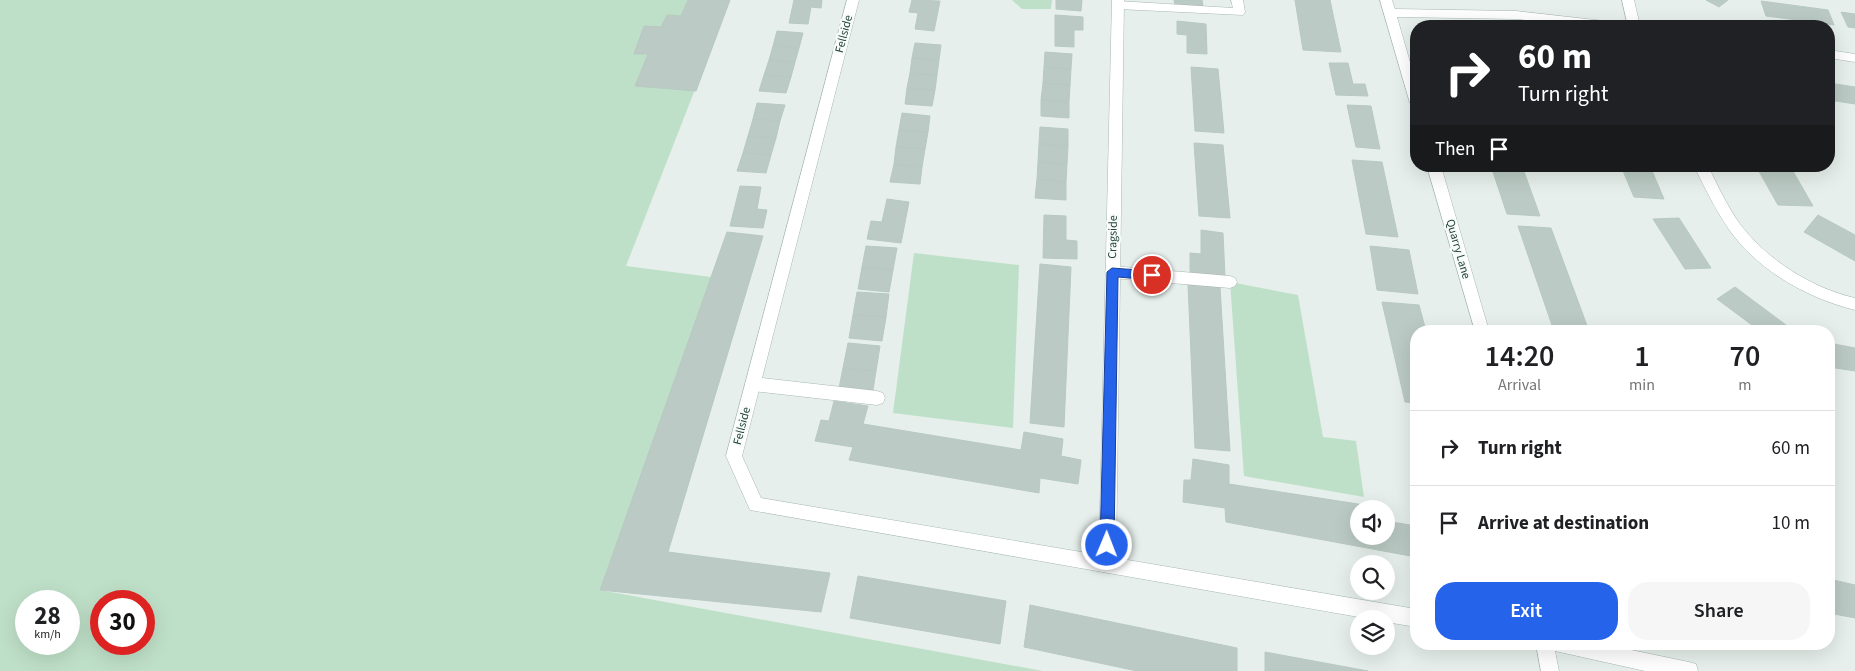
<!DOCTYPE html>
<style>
:root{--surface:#fff;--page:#f6f6f6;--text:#202124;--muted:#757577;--line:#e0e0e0;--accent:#2563eb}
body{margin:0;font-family:"Source Sans 3",sans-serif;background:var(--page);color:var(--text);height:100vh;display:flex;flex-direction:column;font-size:19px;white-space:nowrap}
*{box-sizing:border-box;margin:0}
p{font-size:16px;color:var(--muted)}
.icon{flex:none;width:28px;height:28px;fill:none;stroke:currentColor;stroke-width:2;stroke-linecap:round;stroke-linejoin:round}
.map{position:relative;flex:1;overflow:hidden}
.sheet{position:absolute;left:1410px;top:325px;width:425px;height:325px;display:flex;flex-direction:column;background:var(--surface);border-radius:20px;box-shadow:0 5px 20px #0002}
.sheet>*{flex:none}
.banner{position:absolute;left:1410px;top:20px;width:425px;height:152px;border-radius:20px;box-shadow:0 5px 20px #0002;background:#202124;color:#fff;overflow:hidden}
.buttons{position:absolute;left:1350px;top:500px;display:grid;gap:10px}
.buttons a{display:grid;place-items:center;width:45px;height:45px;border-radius:50%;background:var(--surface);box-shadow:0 5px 20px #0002;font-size:25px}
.speed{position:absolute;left:15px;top:590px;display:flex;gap:10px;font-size:25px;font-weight:700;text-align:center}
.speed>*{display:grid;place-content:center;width:65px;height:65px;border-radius:50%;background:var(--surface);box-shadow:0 5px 20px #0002;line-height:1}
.speed small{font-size:12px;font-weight:400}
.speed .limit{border:8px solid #d22;background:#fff;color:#111}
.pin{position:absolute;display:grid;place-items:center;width:42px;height:42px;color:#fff;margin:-21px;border:2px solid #fff;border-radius:50%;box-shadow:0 1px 5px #0007}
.me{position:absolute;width:55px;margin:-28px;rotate:1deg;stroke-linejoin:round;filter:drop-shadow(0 0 4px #0008)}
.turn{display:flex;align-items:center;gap:18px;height:105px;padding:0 25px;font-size:22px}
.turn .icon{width:65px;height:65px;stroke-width:2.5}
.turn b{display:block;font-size:35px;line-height:42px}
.then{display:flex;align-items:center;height:48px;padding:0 25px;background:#0003;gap:10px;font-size:19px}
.eta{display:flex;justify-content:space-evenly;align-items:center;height:85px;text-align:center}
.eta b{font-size:30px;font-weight:600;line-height:35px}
.primary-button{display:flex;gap:10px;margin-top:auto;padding:10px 25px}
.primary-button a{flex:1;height:58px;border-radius:20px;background:var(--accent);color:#fff;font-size:20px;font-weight:600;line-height:58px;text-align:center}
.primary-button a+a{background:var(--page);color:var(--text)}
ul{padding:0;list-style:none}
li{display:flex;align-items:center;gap:15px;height:75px;padding:0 25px;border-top:1px solid var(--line)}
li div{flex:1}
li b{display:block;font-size:19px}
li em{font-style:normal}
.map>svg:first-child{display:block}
</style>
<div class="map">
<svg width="1855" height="671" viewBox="0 0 1855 671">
<rect width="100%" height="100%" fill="#e6efeb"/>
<path fill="#bfe0c8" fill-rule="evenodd" d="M0,0h730l-104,266 85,11 -111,313 443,81h-1043zM26,601h43v43h-43zM101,601h43v43h-43z
M1012,0h40l-1,9h-29z
M914,253l105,12 -6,163 -120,-15z
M1230,282l68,13 25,142 33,4 8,56 -120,-21z"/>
<path fill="#bbcac4" stroke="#b8c9c2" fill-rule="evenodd" d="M688,0h42l-34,91 -61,-5 13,-32h-14l10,-28 17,1 6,-12 14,1z
M794,0h28l-1,8 -10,-1 -3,17 -19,-1z
M912,0l28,1 -6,30 -19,-2 3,-16 -9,-1z
M1056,0h26l-1,11 -25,-2z
M1174,0h28l1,6 -28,-1z
M1295,0h35l11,52 -38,-2z
M1706,0h22l-9,7z
M1761,1l67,9 6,15 -68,-9z
M1841,12l14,2v14l-7,-1z
M1055,15l28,2v13h-9v17l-19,-1z
M1177,21l29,3 1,30 -20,-1v-18l-10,-1z
M777,31l26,2 -4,15 -26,-2z
M915,43l26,2 -2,15 -27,-2z
M773,46l26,2 -4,14 -26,-2z
M1045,52l27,2 -1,15 -27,-2z
M912,58l27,2 -2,15 -27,-2z
M769,60l26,2 -4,15 -27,-2z
M1329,63h19l5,21h12l3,12 -32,-1z
M1044,67l27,2 -1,16 -27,-2z
M1191,67l27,2 6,64 -29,-2z
M910,73l27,2 -2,15 -28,-2z
M764,75l27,2 -5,16 -27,-2z
M1043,83l27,2 -1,17 -28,-2z
M1829,83l26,4v17l-26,-4z
M907,88l28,2 -3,16 -27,-2z
M1041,100l28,2v16l-28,-2z
M757,103l28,2 -5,16 -27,-2z
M1347,105l24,1 9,43 -24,-2z
M902,113l28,3 -2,16 -29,-2z
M753,119l27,2 -4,17 -28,-2z
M1040,127l28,2v17l-29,-2z
M899,130l29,2 -3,17 -29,-2z
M748,136l28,2 -5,17 -28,-2z
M1194,143l29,2 7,73 -31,-2z
M1039,144l29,2 -1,18 -29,-2z
M896,147l29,2 -3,18 -28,-3z
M743,153l28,2 -5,18 -29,-2z
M1352,160l30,2 16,75 -32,-3z
M1038,162l29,2 -1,18 -29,-3z
M894,164l28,3 -2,17 -30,-2z
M1491,166h31l18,50 -33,-2z
M1621,166h29l14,33 -30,-2z
M1756,166h34l23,40 -35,-1z
M1037,179l29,3v18l-31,-2z
M740,186l21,1 -4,22 10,1 -4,18 -33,-2z
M887,199l22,3 -8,41 -34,-4 4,-18 11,1z
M1044,215l22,1v24l11,1v18l-34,-1z
M1818,215l37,20v26l-51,-29z
M1679,218l32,50 -26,1 -32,-50z
M1518,226l33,2 38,103h-35z
M1201,230l22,3 2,43 -35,-3v-20l11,1z
M727,232l36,4 -95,316 162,21 -9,39 -221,-22z
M866,246l31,2 -4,22 -31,-3z
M1370,246l39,4 9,44 -41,-4z
M1040,264l31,3 -7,160 -34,-4z
M862,267l31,3 -4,22 -31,-3z
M1188,284l32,3 10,164 -35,-3z
M1735,287l59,44h-34l-43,-32z
M857,292l32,2 -3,23 -33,-2z
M1382,302l37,3 7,26h-10v72l-11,-1z
M853,315l33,2 -4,24 -33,-3z
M848,343l32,3 -4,25 -33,-3z
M1829,343l26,5v23l-26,-4z
M843,368l33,3 -4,25 -34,-3z
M834,401l34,5 -5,18 158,26 3,-18 39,7 -2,17 20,4 -3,24 -38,-6 -1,15 -190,-33 4,-13 -38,-6 6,-21 8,1z
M1193,459l36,6v19l161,25 2,13 24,4v31l-190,-35 -1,-14 -42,-6 1,-22h7zM1359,509h27v27h-27z
M858,576l148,25 -6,43 -150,-26z
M1829,579l26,6v33l-26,-5z
M1030,605l207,43v23h-100l-113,-24z
M1265,652l103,19h-103z"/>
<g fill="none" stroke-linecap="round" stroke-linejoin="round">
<g stroke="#a8b8b2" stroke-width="1">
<path id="service" d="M1231,0h12l2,12 -2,3 -125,-6 -6,-4 6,-4 115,7z
M1112,266l118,10 5,2 2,4 -2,4 -5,2 -118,-10 -5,-2 -2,-4 2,-4z
M753,377l124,14 6,2 2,5 -2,5 -6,2 -124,-14 -5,-2 -3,-5 3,-5z"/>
</g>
<g stroke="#a8b8b2" stroke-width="1">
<path id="minor" d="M847,0h12l-117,456 19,42 338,57 13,-555h12l-8,558 300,51v18l-30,-5v-3h-16l-620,-109 -24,-54z
M1380,0h12l3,9 121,2 97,11 6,4h-37l-66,-7 -119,-2 19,66v24l-6,-4z
M1622,0h12l6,26h-12z
M1829,50l26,4v8l-26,-4z
M1427,166h14l48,165h-14z
M1694,166h14c10,20 19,40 32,58 27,36 72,64 115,74v12c-48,-12 -96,-39 -125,-79 -14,-20 -25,-43 -36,-65z
M1536,644h66l87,18 7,2 2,7h-53l-90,-20 4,20h-18z"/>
</g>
<use href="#service" fill="#fff" fill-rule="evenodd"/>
<use href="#minor" fill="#fff" fill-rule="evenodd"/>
</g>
<path fill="#2563eb" stroke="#184099" d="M1112,268l40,3 5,4 -5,5 -34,-3 -4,268 -2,5 -5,1 -5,-1 -2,-5 7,-273z"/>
<g text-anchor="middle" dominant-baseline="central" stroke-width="4.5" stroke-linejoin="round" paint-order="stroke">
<g font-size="12" fill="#24423a" stroke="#f7fbf9">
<text transform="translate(844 34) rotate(-75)">Fellside</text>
<text transform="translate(1113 237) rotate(-89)">Cragside</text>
<text transform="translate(1458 249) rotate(74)">Quarry Lane</text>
<text transform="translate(742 426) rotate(-75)">Fellside</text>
</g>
</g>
</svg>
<div class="buttons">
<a><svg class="icon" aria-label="sound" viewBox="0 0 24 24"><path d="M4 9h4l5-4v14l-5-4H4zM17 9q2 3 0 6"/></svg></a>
<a><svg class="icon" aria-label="search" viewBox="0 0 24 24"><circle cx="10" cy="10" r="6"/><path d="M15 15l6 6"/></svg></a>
<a><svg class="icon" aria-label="layers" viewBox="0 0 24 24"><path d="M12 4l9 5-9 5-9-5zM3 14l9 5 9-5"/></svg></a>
</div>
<div class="speed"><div>28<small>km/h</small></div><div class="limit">30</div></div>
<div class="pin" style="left:1152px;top:275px;background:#d93025"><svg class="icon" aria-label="arrive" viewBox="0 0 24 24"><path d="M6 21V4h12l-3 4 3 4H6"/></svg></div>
<svg class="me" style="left:1107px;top:545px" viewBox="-20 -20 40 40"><circle r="17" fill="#2563eb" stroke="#fff" stroke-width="3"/><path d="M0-11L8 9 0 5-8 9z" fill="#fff"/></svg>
<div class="banner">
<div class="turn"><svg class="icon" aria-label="right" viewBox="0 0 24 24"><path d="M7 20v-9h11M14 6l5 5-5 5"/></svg><div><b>60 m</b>Turn right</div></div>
<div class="then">Then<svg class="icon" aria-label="arrive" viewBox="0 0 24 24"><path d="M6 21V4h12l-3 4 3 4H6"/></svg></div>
</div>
<section class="sheet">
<div class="eta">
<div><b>14:20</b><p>Arrival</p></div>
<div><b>1</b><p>min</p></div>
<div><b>70</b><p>m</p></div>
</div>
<ul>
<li><svg class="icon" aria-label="right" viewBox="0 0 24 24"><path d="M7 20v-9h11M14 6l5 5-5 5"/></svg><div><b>Turn right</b></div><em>60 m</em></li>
<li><svg class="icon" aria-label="arrive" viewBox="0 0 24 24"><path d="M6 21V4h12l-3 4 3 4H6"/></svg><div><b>Arrive at destination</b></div><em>10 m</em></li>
</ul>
<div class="primary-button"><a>Exit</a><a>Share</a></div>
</section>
</div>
